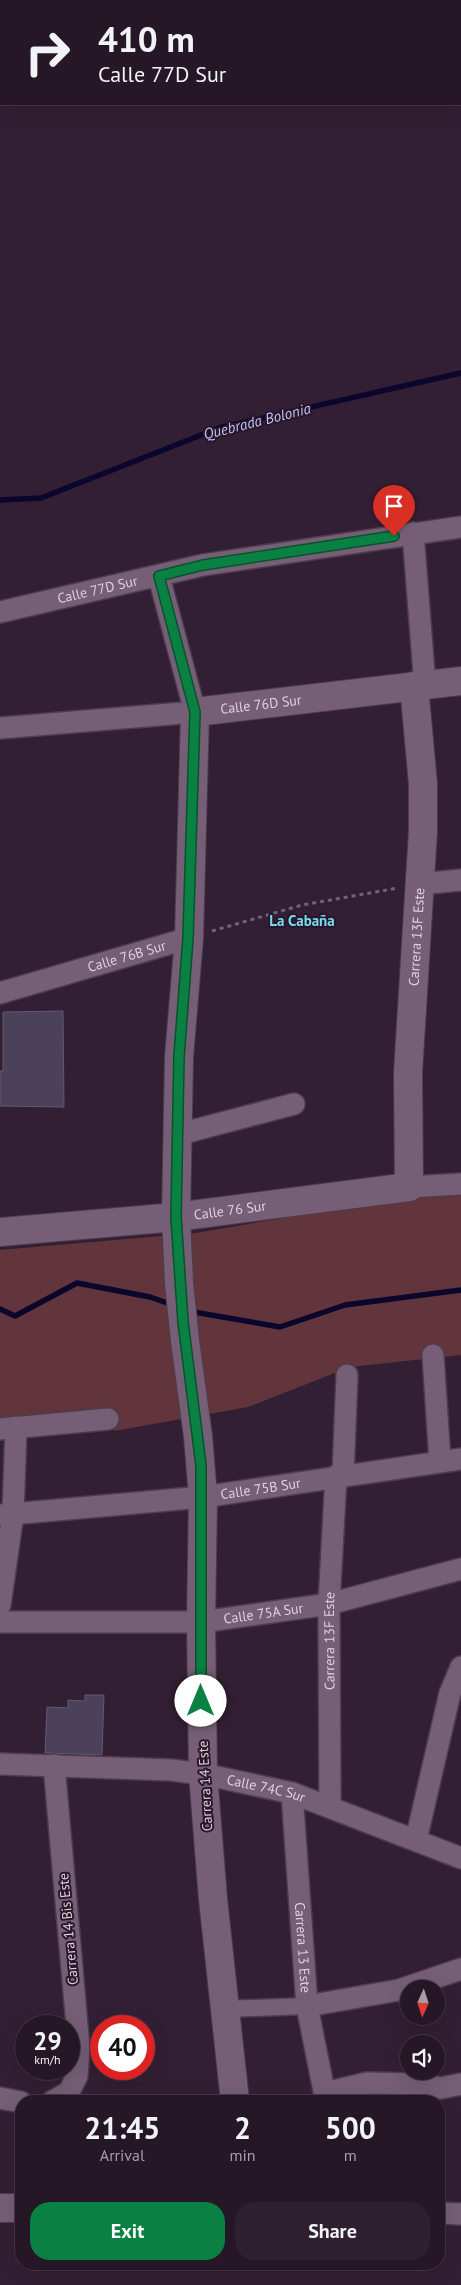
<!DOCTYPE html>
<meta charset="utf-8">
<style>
:root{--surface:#261726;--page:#2e202e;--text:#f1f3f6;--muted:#a49fa7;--line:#423643;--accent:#0b8043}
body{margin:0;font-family:"PT Sans",sans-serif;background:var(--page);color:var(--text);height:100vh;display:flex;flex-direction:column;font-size:19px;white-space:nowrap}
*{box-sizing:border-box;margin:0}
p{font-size:16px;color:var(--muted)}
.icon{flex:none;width:28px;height:28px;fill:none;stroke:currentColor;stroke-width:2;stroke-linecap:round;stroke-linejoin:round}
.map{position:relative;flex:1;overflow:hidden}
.panel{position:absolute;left:15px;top:2095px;width:430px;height:175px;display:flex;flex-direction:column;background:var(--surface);border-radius:20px;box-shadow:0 5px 20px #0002,0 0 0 1px var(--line)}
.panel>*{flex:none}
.guide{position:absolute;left:0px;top:0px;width:461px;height:105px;box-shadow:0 5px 20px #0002,0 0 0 1px var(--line);background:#261726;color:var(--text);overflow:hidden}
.needle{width:32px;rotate:183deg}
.controls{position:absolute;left:400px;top:1980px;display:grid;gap:10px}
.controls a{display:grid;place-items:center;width:45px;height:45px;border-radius:50%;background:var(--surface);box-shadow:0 5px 20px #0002,0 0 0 1px var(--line);font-size:25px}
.speed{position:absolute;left:15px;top:2015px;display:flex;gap:10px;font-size:25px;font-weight:700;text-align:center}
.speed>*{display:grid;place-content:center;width:65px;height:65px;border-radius:50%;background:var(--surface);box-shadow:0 5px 20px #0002,0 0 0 1px var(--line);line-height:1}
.speed small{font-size:12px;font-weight:400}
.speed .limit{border:8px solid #d22;background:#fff;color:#111}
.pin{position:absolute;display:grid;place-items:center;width:42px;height:42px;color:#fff;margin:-51px -21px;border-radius:50% 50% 50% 0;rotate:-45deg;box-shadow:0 0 5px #0007}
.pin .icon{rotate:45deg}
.me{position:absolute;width:55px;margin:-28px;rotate:0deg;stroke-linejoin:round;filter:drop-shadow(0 0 4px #0008)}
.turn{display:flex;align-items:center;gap:18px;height:105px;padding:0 15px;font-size:22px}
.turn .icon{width:65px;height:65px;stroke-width:2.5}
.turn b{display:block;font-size:35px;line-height:42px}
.eta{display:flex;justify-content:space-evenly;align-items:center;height:85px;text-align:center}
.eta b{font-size:30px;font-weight:700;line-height:35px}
.cta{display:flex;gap:10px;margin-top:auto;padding:10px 15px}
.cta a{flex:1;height:58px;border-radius:20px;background:var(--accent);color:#fff;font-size:20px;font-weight:700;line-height:58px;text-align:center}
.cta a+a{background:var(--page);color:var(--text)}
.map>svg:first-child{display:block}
</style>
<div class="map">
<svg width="461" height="2285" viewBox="0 0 461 2285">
<rect width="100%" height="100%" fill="#331f33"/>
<path fill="#62353c" d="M461,1195v160l-111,12 -102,40 -134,24 -1,-19 -113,12v-174l196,-17 197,-34z"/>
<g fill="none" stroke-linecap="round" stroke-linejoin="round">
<path stroke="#0b062b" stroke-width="5.5" d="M0,500l41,-2 178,-70 242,-55
M0,1309l15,7 62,-33 73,14 23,8
M188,1311l92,16 65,-22 116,-15"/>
</g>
<path fill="#4c415b" stroke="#635873" d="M63,1011l1,96 -64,-1v-35h3v-59z
M85,1695h19l-2,60 -57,-2 2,-46 21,1v-8l17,1z"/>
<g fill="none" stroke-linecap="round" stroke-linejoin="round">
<g stroke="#4d3c4e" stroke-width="19">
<path id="pedestrian" d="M224,2009l83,-3"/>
</g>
<g stroke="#4d3c4e" stroke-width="24">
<g id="minor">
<path d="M413,533l12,153"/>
<path id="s1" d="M0,612l203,-47 258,-38"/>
<path d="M0,728l195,-16 -36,-135"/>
<path d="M420,884l41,-4"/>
<path id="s2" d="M0,993l189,-55"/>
<path d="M176,1135l118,-31"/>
<path d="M409,1187l52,-3"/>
<path d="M433,1355l7,106"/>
<path d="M0,1429l108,-10"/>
<path d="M343,1475l4,-100"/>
<path id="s3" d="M0,1515l203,-18 258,-38"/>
<path d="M0,1605l13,-91 3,-87"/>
<path id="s4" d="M0,1622h201l128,-18 132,-35"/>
<path id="s5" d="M0,1764l171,6 32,4 89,19 169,65"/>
<path id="s6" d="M292,1793l15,213 19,95"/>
<path id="s7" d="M330,1806l-1,-202 7,-128"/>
<path d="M416,1840l34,-147 11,-26"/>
<path d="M307,2006l92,-16 62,-21"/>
<path d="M325,2093l42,-10 53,1 21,4 20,-4"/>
<path d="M0,2098l21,4"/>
<path d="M53,2101l16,-9 8,-16 2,-28 -25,-283"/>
<path d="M439,2213l22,1"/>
</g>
</g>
<g stroke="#4d3c4e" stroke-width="30">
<g id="tertiary">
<path id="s8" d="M0,1232l176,-15 233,-30 -1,-114 15,-242v-47l-9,-98"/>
<path id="s9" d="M235,2101l-22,-202 -10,-125 -2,-152 2,-125 -5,-61 -13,-95 -6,-58 -3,-66 3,-160 10,-119 6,-226 266,-31"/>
<path d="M0,2208h21"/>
</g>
</g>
<path stroke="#746274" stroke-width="3" stroke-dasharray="4 4" stroke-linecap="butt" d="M212,931l90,-26 96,-17"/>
<use href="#pedestrian" stroke="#765f76" stroke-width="16"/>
<use href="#minor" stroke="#765f76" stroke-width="21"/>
<use href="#tertiary" stroke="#765f76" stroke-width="28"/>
</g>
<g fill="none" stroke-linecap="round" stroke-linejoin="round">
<g stroke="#07532c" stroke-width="12">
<path id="route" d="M201,1701v-236l-18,-143 -7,-105 3,-160 9,-119 7,-226 -36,-136 44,-11 191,-29"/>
</g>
<use href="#route" stroke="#0b8043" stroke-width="9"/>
</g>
<g text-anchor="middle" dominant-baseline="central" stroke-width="4" stroke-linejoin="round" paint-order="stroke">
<g font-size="14" fill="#ded1de" stroke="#291629">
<text stroke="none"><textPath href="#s1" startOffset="100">Calle 77D Sur</textPath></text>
<text stroke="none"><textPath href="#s9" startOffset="1459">Calle 76D Sur</textPath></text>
<text stroke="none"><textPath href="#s8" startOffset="662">Carrera 13F Este</textPath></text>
<text stroke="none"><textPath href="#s2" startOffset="132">Calle 76B Sur</textPath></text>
<text stroke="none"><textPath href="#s8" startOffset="231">Calle 76 Sur</textPath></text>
<text stroke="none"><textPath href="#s3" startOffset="262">Calle 75B Sur</textPath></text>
<text stroke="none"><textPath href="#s4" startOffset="264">Calle 75A Sur</textPath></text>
<text stroke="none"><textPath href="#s7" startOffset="165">Carrera 13F Este</textPath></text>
<text transform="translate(205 1786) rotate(-93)">Carrera 14 Este</text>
<text stroke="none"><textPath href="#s5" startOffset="268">Calle 74C Sur</textPath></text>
<text transform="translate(68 1929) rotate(-95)">Carrera 14 Bis Este</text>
<text stroke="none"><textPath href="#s6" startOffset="155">Carrera 13 Este</textPath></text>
</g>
<g font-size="15" font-style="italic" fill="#bcc1fb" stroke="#291629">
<text transform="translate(257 421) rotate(-14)">Quebrada Bolonia</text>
</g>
<g font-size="15" font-weight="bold" fill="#74daf0" stroke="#291629">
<text x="302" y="920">La Cabaña</text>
</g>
</g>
</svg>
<div class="controls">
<a><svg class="needle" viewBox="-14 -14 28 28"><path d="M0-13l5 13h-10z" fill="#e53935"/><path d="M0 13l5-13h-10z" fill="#a49fa7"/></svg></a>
<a><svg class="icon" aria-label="sound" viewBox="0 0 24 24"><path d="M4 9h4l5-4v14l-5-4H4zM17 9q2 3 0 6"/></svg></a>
</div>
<div class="speed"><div>29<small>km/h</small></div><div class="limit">40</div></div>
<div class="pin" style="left:394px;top:536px;background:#d93025"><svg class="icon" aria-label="arrive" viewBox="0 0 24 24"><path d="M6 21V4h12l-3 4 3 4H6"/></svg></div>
<svg class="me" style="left:201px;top:1701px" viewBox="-20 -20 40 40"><circle r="19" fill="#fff"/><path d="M0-13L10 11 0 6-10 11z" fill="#0b8043"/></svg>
<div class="guide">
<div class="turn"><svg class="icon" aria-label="right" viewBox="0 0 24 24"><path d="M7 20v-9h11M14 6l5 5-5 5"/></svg><div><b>410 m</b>Calle 77D Sur</div></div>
</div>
<section class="panel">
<div class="eta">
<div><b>21:45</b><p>Arrival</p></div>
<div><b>2</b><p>min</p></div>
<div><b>500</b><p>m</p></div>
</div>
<div class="cta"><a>Exit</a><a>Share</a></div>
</section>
</div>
